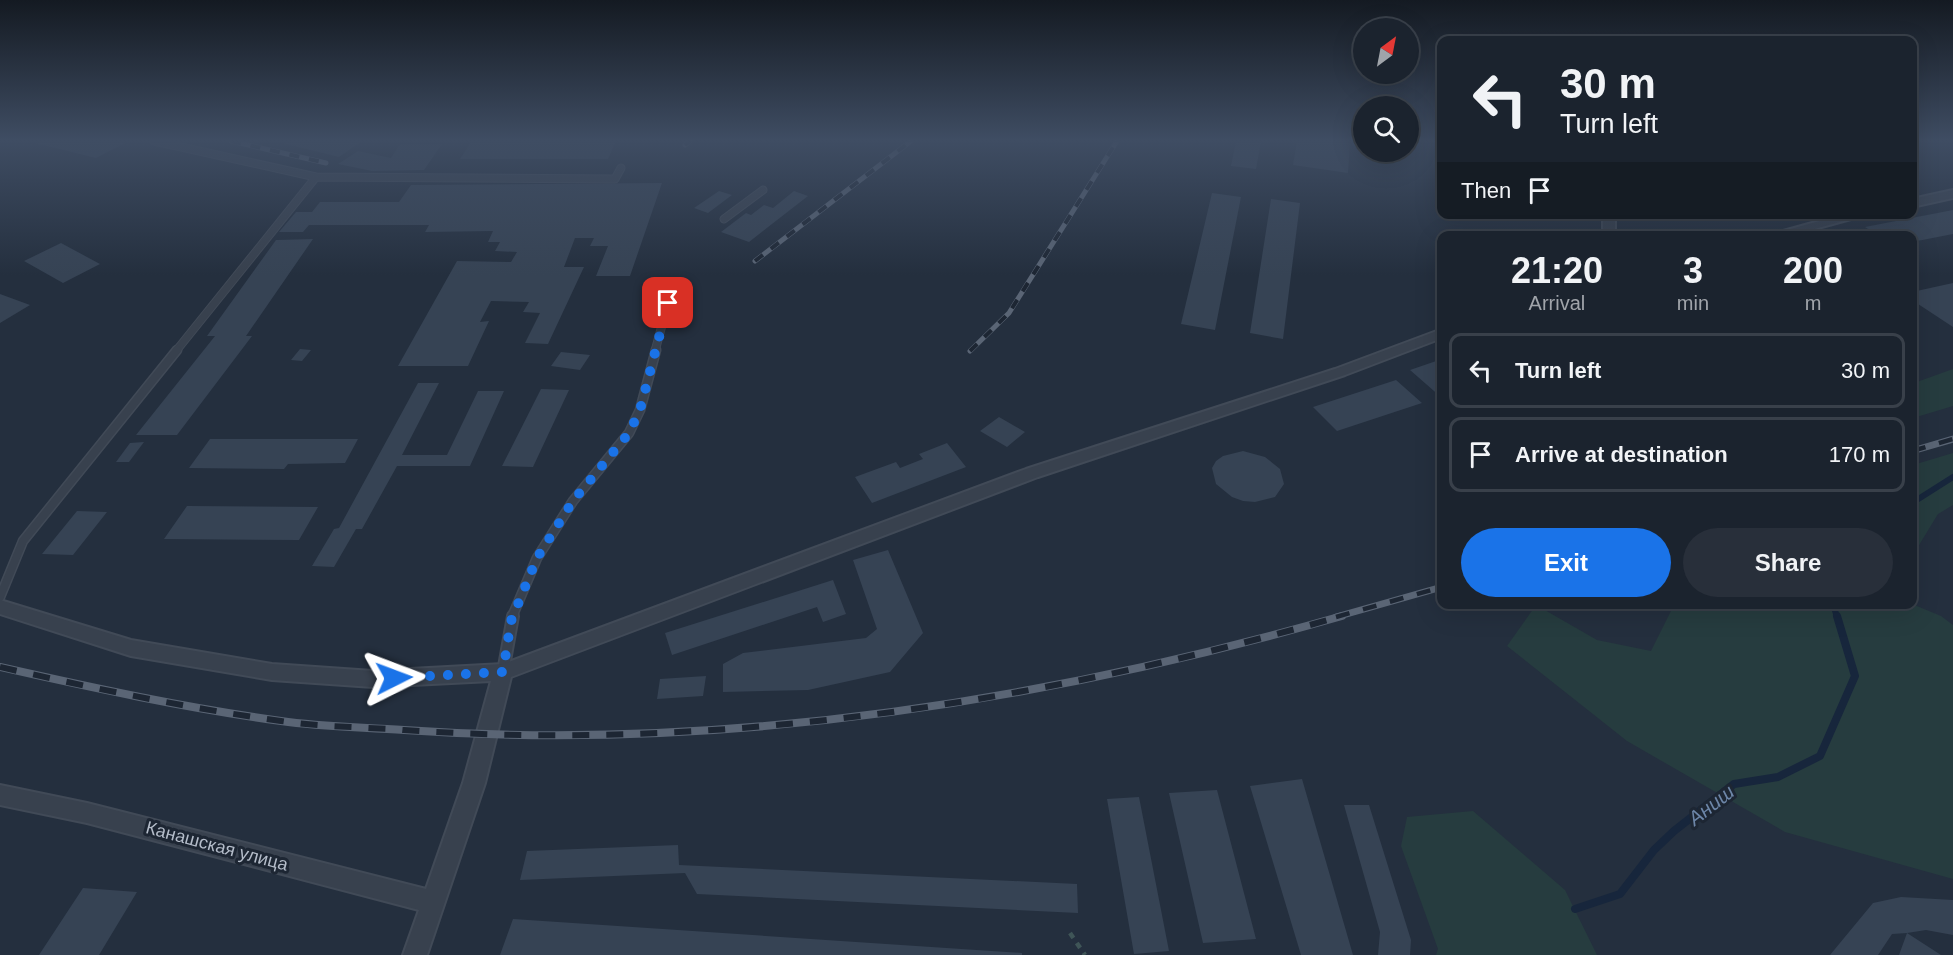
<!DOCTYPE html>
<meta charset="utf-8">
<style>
:root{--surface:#1b232e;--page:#282f3a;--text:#f1f3f6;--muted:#a0a4aa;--line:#39404a;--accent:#1a73e8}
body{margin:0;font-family:Helvetica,sans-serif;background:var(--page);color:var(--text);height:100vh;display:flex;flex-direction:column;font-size:22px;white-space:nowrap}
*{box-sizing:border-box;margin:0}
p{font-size:20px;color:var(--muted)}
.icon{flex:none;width:33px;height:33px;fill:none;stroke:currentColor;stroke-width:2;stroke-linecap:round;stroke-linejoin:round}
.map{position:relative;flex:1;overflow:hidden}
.details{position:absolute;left:1437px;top:231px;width:480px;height:378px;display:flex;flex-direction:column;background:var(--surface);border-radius:12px;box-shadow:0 6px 24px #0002,0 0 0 2px var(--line)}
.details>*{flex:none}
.hud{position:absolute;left:1437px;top:36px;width:480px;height:183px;border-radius:12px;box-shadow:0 6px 24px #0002,0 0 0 2px var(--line);background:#1b232e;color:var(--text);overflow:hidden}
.needle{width:39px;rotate:32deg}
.controls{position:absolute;left:1353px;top:18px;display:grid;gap:12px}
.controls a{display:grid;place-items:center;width:66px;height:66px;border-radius:50%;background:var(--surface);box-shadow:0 6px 24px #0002,0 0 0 2px var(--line);font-size:30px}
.pin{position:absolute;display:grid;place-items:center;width:51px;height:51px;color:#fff;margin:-26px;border-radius:12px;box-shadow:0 3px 9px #0006}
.me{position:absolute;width:66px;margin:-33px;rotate:87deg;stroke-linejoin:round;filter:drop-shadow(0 0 4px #0008)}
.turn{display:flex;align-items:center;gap:21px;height:126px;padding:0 24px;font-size:27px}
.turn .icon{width:78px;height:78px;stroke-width:2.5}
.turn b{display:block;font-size:42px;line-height:51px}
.then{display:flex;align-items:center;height:57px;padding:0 24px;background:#0003;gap:12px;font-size:22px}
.eta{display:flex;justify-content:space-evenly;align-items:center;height:102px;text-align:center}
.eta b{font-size:36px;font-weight:800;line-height:42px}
.cta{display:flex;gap:12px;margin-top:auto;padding:12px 24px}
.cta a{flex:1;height:69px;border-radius:36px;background:var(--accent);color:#fff;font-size:24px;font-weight:800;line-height:69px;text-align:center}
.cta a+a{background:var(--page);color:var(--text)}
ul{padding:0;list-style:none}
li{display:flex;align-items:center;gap:18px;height:75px;margin:0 12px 9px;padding:0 12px;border:3px solid var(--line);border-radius:12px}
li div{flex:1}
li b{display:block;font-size:22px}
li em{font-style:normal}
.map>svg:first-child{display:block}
</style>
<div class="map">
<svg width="1953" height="955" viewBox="0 0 1953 955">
<rect width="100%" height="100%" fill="#242f3e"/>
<path fill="#263c3f" d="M1953,369v37l-40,12 1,-35z
M1953,453v52l-15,9 -25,41v-90z
M1912,604l29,12 12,9v254l-168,-47 -158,-91 -120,-95 29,-41 61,35 54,11 21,-42 -5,-4z
M1473,811l92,79 32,65h-161l2,-6 -37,-103 6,-29z"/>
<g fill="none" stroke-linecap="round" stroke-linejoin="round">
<path stroke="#17263c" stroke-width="6" d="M1912,503l41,-26
M1833,604l4,13"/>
<path stroke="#17263c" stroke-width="8" d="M1575,909l45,-15 34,-44 20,-19 60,-47 44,-7 42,-21 35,-80 -18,-60"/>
</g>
<path fill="#364354" d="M119,141l6,2 -29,15 -65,-16z
M274,141h88l-23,16z
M472,141h144l-8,18h-148z
M1236,141h25l-5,28 -25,-3z
M1297,141h53l-2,32 -55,-8z
M400,144h42l-18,26 -52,1 -34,-7 20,-13 33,7z
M662,183l-32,93h-34l12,-30h-18l4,-8h-19l-11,29h20l-36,77 -23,-1 15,-30 -17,-1 6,-10 -38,-1 -11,21 9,-1 -21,45h-70l59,-105 54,1 6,-10 -22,-1 5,-9h-12l5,-11 -68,1 4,-7h-120l-6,7h-24l17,-20h16l8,-10h79l12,-17z
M719,191l13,4 -24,18 -14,-5z
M794,191l14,5 -59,46 -28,-10 25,-19 5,2 13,-10 9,3z
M1212,193l29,4 -26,133 -34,-6z
M1271,199l29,4 -17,136 -33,-6z
M1953,210v24l-41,8v-6h-33l-14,-9z
M313,239l-67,97h6l-75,99h-41l79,-99h-8l69,-96z
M61,243l39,21 -37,19 -39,-22z
M1953,283v44l-41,-27v-8z
M0,294l30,11 -30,18z
M300,349l11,1 -9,11 -11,-1z
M561,352l29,3 -10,15 -29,-4z
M1442,359v39l-32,-28z
M1396,380l26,23 -85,28 -24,-24z
M418,383h21l-37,72h45l31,-64h26l-34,75h-73l-35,63h-6l-22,38 -22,-1 22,-37 5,-1z
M541,389l28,1 -36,77 -31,-1z
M999,417l26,15 -18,15 -27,-16z
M210,439h148l-13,24 -57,1 -4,5 -95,-1z
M144,442l-15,20h-13l14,-19z
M947,443l19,24 -94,36 -17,-26 41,-15 4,6 23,-9 -4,-5z
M1243,451l22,6 15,12 4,15 -9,13 -20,5 -12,-1 -11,-4 -16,-13 -4,-16 4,-7 7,-5z
M187,506l131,1 -19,33 -135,-1z
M77,511l30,1 -34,43 -31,-1z
M888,550l35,83 -33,39 -82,18 -85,2v-28l20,-11 123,-15 11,-9 -24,-69z
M833,580l13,34 -23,8 -6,-15 -145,48 -7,-22z
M706,676l-3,20 -46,3 3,-20z
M1302,779l51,176h-52l-51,-169z
M1217,790l39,149 -53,4 -34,-150z
M1139,797l30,154 -35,3 -27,-155z
M1344,805h25l42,135 -1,15h-32l2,-23z
M678,845l1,20 398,19 1,29 -381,-19 -12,-21 -165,7 7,-29z
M83,888l54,4 -38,63h-60z
M1901,897l52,3v35l-27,-5 -19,3 34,22h-42l8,-22 -15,1 -14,21h-48l43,-52z
M513,919l509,34v2h-522z"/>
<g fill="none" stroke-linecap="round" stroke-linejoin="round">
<g stroke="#414a57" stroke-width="9">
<path id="service-far2" d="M154,141l162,36 299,2 6,-11
M724,219l39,-29
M176,351l140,-174
M655,351l13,-48"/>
</g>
<g stroke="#414a57" stroke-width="11">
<path id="service-far1" d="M0,597l23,-56 154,-191
M512,617l25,-59 36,-57 56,-68 11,-23 16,-60"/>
</g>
<g stroke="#414a57" stroke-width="14">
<path id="service" d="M503,672l10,-56"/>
</g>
<g stroke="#414a57" stroke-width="4">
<path id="minor" d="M1953,190v8l-41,9v-8z
M1603,214h12v22h-12z
M1845,214h24l-80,22h-24z
M1442,329v9l-97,37 -307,102 -527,200 -26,106 -58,172h-24l16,-45 -332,-87 -87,-18v-20l87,18 339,86 37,-106 28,-102 -118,6 -101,-7 -141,-24 -131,-42v-14l131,40 141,24 101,7 130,-7 523,-195 309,-100z"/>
</g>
<path stroke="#3f5557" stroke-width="4.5" stroke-dasharray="6 6" stroke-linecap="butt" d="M1070,933l15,22"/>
<use href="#service-far2" stroke="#38414e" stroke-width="7"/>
<use href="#service-far1" stroke="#38414e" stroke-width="8"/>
<use href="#service" stroke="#38414e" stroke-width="10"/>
<use href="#minor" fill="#38414e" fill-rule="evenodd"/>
<g stroke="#5a6575" stroke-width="5">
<path id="rail-far2" d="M231,141l95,22
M685,145l5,-4
M755,261l156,-120
M970,351l39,-38 108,-172"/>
</g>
<g stroke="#5a6575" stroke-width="7">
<path id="rail-far1" d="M1912,451l41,-12
M1336,617l106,-30"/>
</g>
<g stroke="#5a6575" stroke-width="8">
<path id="rail" d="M0,667c93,21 186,41 281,54 41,6 82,6 123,9 316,22 634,-27 938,-114"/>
</g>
<use href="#rail-far2" stroke="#1d2633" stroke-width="4" stroke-dasharray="10" stroke-linecap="butt"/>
<use href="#rail-far1" stroke="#1d2633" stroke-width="4.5" stroke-dasharray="14" stroke-linecap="butt"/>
<use href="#rail" stroke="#1d2633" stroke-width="6" stroke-dasharray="17" stroke-linecap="butt"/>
</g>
<linearGradient id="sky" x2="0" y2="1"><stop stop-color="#141a22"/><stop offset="0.51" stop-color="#3f4d63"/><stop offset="1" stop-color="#3f4d63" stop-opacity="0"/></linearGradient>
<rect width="1953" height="275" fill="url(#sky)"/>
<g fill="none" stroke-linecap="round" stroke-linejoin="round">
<path stroke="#1a73e8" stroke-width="10" stroke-dasharray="0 18" d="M394,678l109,-6 8,-51 26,-63 36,-57 56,-68 11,-23 28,-107"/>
</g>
<g text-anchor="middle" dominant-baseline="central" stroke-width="6" stroke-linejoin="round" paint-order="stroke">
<g font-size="18" fill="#b4bcc9" stroke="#1d2633">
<text transform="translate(217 846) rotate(15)">Канашская улица</text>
</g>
<g font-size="20" font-style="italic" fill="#6d86a8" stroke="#1d2633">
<text transform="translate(1711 805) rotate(-38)">Аниш</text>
</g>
</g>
</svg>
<div class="controls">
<a><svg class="needle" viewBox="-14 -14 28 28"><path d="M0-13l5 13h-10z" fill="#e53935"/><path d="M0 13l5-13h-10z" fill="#a0a4aa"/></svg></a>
<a><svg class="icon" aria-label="search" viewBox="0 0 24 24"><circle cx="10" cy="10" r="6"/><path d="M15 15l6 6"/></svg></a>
</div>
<div class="pin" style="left:668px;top:303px;background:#d93025"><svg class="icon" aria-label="arrive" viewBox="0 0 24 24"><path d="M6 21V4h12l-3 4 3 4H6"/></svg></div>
<svg class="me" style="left:394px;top:678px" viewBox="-20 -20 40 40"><path d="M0-17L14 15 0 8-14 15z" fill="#1a73e8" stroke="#fff" stroke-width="4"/></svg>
<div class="hud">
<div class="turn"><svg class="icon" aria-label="left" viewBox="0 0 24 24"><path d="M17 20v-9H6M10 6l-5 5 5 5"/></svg><div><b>30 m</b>Turn left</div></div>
<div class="then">Then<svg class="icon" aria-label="arrive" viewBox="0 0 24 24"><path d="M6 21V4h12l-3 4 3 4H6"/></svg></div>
</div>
<section class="details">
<div class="eta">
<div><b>21:20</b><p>Arrival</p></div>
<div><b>3</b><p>min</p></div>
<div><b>200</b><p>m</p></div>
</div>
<ul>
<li><svg class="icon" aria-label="left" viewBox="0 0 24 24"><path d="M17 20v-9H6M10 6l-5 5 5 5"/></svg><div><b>Turn left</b></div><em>30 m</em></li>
<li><svg class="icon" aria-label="arrive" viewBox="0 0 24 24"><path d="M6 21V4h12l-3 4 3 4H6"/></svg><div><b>Arrive at destination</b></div><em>170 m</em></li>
</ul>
<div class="cta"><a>Exit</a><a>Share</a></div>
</section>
</div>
